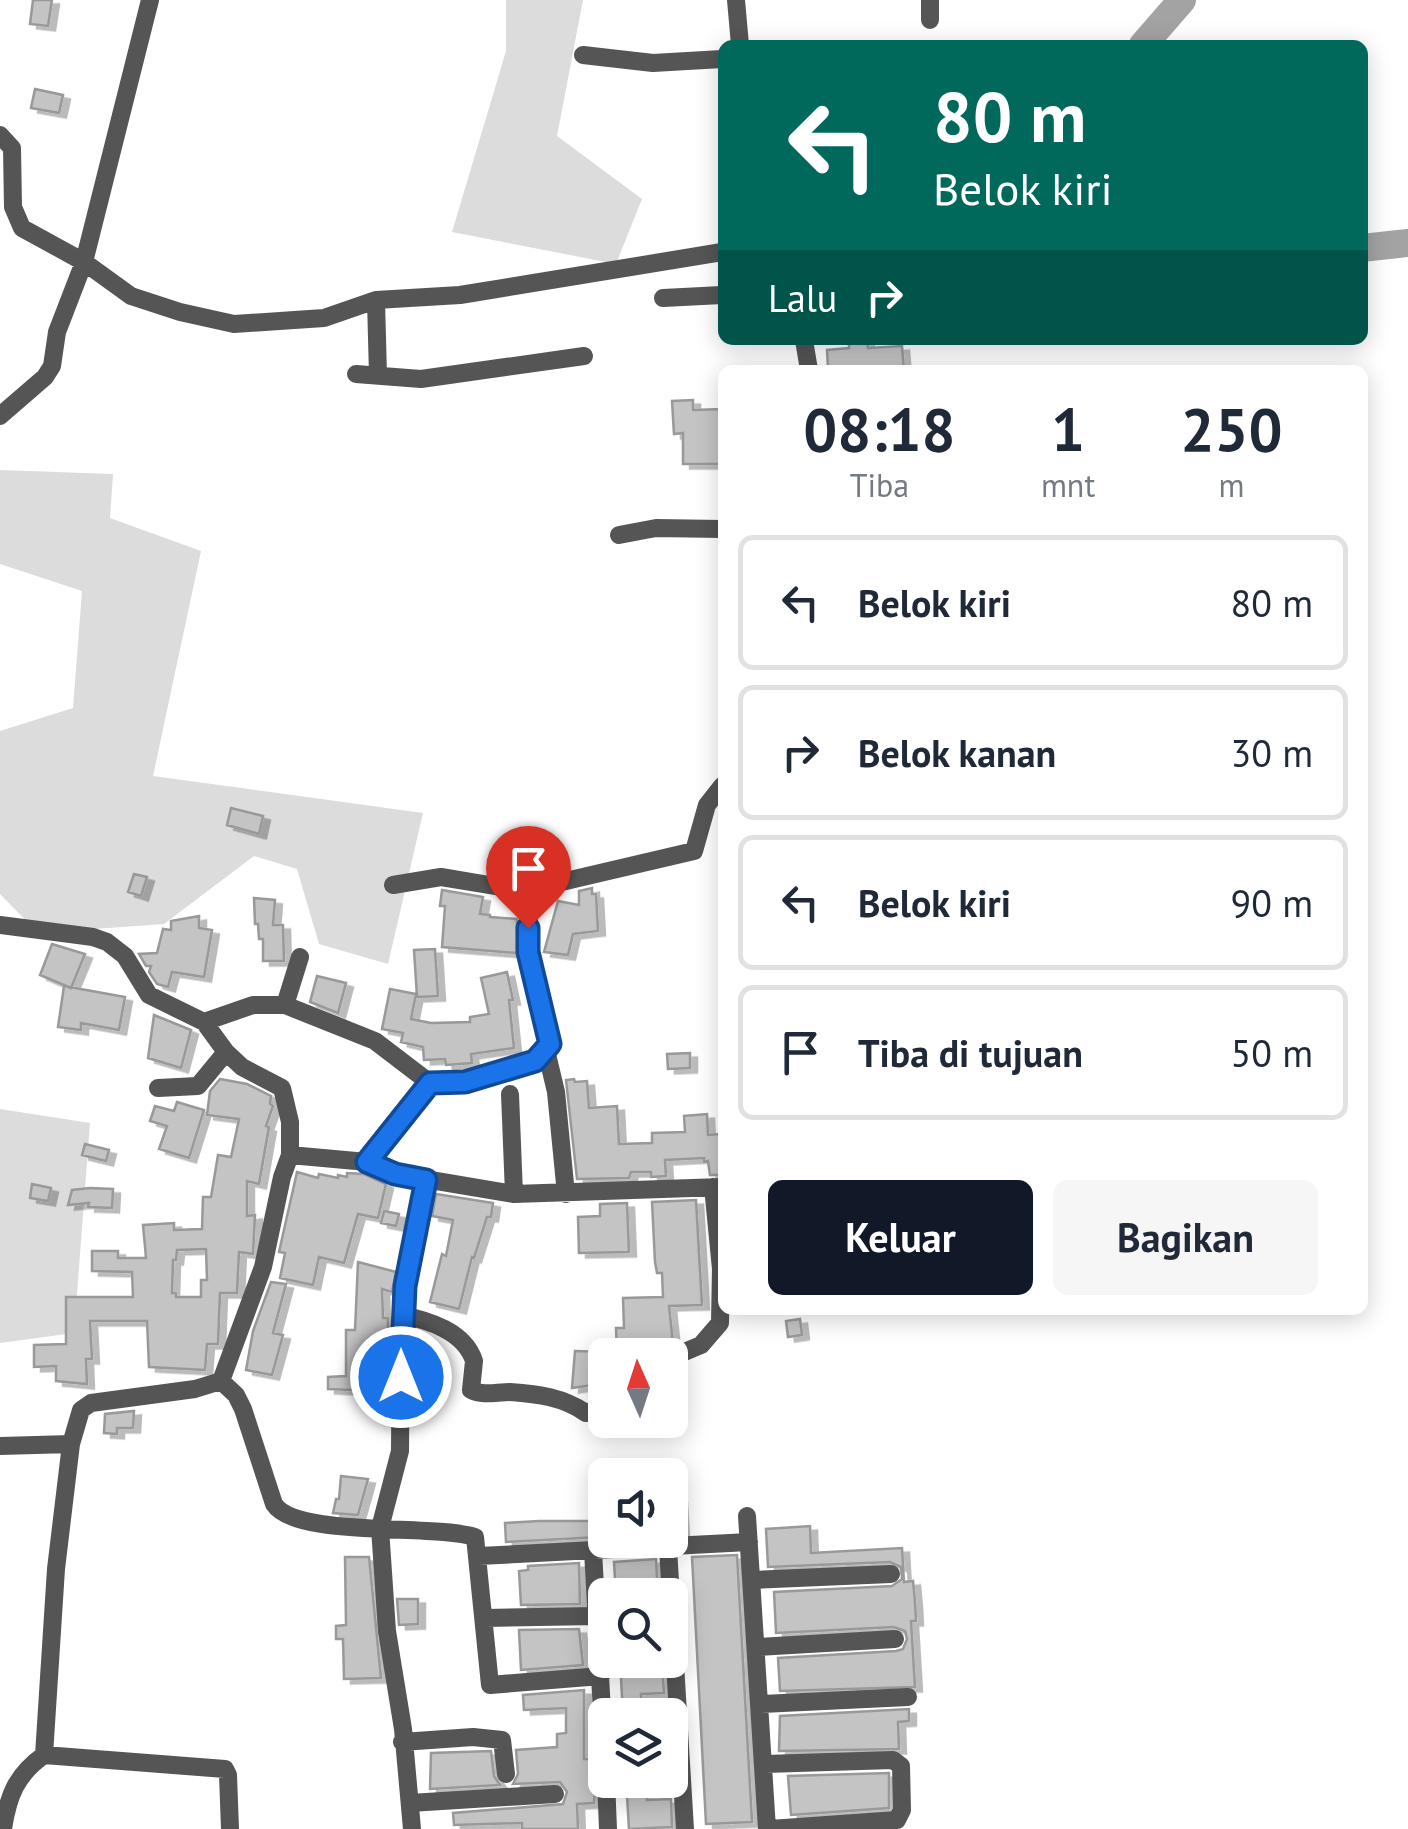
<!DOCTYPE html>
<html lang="id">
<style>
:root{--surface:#fff;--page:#f6f6f7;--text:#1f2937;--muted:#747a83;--line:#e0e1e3;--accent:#111827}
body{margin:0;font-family:"PT Sans",sans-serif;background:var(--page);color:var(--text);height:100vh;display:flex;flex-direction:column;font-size:38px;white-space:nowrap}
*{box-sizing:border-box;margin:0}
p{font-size:32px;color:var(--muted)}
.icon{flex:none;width:55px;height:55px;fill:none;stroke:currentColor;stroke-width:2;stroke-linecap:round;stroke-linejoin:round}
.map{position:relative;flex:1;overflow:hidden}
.panel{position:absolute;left:718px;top:365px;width:650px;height:950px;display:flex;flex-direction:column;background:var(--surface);border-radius:15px;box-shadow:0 5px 25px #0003}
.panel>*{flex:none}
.banner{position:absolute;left:718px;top:40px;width:650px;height:305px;border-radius:15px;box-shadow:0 5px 25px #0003;background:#00695c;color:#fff;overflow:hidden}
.needle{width:65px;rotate:357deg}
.tools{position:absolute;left:588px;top:1338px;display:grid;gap:20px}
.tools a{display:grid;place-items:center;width:100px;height:100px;border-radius:15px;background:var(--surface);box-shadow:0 5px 25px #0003;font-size:50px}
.pin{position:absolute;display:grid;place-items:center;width:85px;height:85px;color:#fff;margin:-102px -42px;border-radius:50% 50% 50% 0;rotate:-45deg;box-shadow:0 0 10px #0007}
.pin .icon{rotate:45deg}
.me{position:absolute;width:110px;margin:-55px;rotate:0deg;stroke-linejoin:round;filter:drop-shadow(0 0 8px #0008)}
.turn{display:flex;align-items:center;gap:35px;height:210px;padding:0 50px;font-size:45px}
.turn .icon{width:130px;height:130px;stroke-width:2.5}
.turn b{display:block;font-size:70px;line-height:85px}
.then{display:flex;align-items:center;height:95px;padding:0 50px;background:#0003;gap:20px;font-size:38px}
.eta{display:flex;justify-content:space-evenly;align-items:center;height:170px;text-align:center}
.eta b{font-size:60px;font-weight:700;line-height:70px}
.button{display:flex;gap:20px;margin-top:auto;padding:20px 50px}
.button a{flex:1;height:115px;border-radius:15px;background:var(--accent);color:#fff;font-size:40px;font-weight:700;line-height:115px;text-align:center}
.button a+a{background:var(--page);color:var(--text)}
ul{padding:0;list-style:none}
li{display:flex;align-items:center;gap:30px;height:135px;margin:0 20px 15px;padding:0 30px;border:5px solid var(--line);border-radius:15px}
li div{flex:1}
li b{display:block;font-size:38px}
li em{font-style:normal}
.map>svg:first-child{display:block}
</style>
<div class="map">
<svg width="1408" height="1829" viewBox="0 0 1408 1829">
<defs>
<filter id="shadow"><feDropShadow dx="7" dy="4.5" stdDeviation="0" flood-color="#0004"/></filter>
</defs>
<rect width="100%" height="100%" fill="#fff"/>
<path fill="#dcdcdc" d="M506,0h77l-26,136 85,63 -26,65 -164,-32 54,-181z
M0,470l113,4 -3,44 91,33 -48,225 270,37 -35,151 -69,-20 -22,-75 -43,-13 -90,68 -126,9 -38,-39v-163l73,-23 9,-117 -82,-27z
M0,1109l90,14 -16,210 -74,10z"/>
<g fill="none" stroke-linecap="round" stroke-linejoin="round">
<path stroke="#a3a3a3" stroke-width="28" d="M1143,45l39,-45
M1362,248l46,-5"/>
</g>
<path fill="#c4c4c4" stroke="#999" stroke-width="2.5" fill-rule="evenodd" filter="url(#shadow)" d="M33,0h19l-4,26 -18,-2z
M35,89l28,6 -4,18 -28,-5z
M849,341h18l1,7 34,-2 2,24 -76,-2 -1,-18 22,-2z
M693,400v10l29,-1v55h-39v-31l-9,1 -2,-33z
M231,808l32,8 -4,18 -32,-9z
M134,874l13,3 -6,19 -13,-4z
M592,888v6h4l2,37 -25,3 -5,21 -24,-3 14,-51 21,4v-14z
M442,890l41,7 -3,17 10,1v2l27,2v34l-75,-6 3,-41h-5z
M254,898l21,2 -2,25h10l1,36h-21v-22h-4l-1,-15h-3z
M199,916v12l13,2 -8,47 -32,-5 -4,15 -11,-3 -8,-12 2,-6h-5l-7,-12 18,-1 6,-24 8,1v-9z
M52,944l33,10 -14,34 -31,-13z
M435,949l3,47 -21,1 -3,-47z
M507,972l6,28h-4l5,48 -43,6 1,9 -26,2 -1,-6 -21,1 -1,-13 -22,-5 2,-9 -21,-4 8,-40 26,5 -5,25 20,4 39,-1v-5l19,-3 -8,-36z
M317,976l29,7 -8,30 -28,-11z
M64,986l61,11 -6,33 -38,-7v7l-23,-3z
M154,1015l37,15 -10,38 -33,-10z
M690,1053v15l-22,1 -1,-15z
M220,1079l27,5 24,12 -1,8 3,2 -7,20 3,1 -10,57 -12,-3v35l8,-1 -2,39 -14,-2 -2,41h-17l-2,51h-11l-2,26 -56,-3 -2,-46h-57l2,38h-6l1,25 -31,-3v-15l-22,1v-22l32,-1v-47h67l-1,-25 -40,-1v-20h26v7h28l-3,-33 31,-2v7l28,-1 1,-32h8l7,-42 13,2 8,-38 -32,-4 3,-24zM206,1249l1,31h-6v17h-25v-4h-4l1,-33h3l1,-10z
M574,1079l1,3 12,-1 2,27 28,-2 2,38 33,-1v-10l33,-1 -1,-16 23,-2 1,21 11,-1 3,41h-12l-2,-14 -4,1v-4l-39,2 1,16 -15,1v-5h-20l-2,6 -52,1 -11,-99z
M177,1102l27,8 -15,48 -30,-9 8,-23 -17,-5 5,-15 19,5z
M85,1144l24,6 -3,11 -24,-6z
M297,1172l21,6 1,-4 19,4v-3l9,2v-4l17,1 22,10 -8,34 -20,-4 -14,49 -25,-6 -6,28 -33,-7 5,-25 -6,-1z
M32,1184l19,4 -3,13 -18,-3z
M90,1188l23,1 -1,19 -24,-1 1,-4 -21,2 4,-15z
M436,1194l57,9 -2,14h-4l-13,41 -2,-1 -13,52 -29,-7 12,-48 4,2 7,-36 -21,-4z
M696,1200l6,105 -33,1 4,37 -15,5v7h-41l-1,-27h8l-1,-30 40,-1 -1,-24h-5l-2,-11 -3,-60z
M627,1203l2,49 -50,1 -1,-36 22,-1v-12z
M384,1211l15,3 -3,12 -15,-3z
M358,1262l38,10 -4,20 -10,-3 1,29h5v40h-9l-1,33 -50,-2v-12l18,-1v-46h9z
M271,1282l15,2 -13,49 10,2 -11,40 -26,-5 7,-39z
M800,1319l2,16 -14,2 -2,-16z
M413,1331l2,11h6v10l15,1 1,35h-24z
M575,1351l30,1v19h-5v13l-28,4z
M134,1411l-1,17h-16v6l-13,-1 1,-19z
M341,1476l27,3 -10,36 -25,-2 3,-14h3z
M680,1499l2,34 -12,1v-34z
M539,1521h60l1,16 -94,5 -1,-19z
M810,1526l1,27 91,-5 2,34 9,-1 2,21 1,19h-5l4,66 -135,4 -2,-33 118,-7 7,-2 4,-10 -2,-8 -11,-4 -118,6 -2,-41 118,-6 10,-7 -1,-12 -11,-5 -122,5 -2,-38z
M737,1555l15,267 -46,2 -14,-267z
M345,1557h24l12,121 -37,1 -1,-40h-7v-13l10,-1z
M656,1559l2,36h-42l-2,-33z
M579,1563l1,41 -59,1 -2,-34 9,-1v-4z
M397,1599h21v25l-19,1z
M579,1629l4,36 -62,5 -2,-40z
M620,1660h19v5l23,-1 2,29 -23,1 1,21h-19z
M584,1690v69h8l4,14 -2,30 -17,1 1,25h-56v-6l-68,2 -1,-12 110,-9 4,-12 -7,-10 -47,2 5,-10 -2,-24 41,-3v-13l9,-1v-25l-42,2 -1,-15z
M909,1709v12l-11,1 1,27 -120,2 1,-35z
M491,1751l3,25 6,9 -70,4 1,-36z
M889,1773v35l-98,7 -3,-39z
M626,1780h20l1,20 24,-1 1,28 -43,2z"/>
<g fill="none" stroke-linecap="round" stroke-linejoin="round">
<path stroke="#555" stroke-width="18" d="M736,0l4,45
M930,20v-20
M583,55l70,8 69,-4
M0,135l12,13 1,59 9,21 62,34 47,34 49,16 54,12 90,-6 52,-18 84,-5 262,-43
M663,298l59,-3
M376,300l2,76
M804,340l5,30
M356,374l65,5 163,-23
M0,416l45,-39 7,-11 5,-34 27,-70 66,-262
M619,535l37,-7 66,1
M393,885l48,-8 96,16
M0,925l93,12 14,5 18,14 24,39 55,27 22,30 16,15 40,21 8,34v33
M285,1005l15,-48
M204,1022l49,-17h32l90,36 55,42
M546,1050l10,42 10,102
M158,1088l40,-2 28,-34
M510,1094l4,100
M367,1162l28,12 119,20 208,-7
M401,1315c28,5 64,17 73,46l-3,29c12,6 25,2 39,2 28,2 53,5 76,21l19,-5
M670,1358l31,-13 19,-22 1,-54 -8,-82
M221,1381l15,14 7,14 31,95c21,34 160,20 201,33l15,148 111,-9
M0,1446l71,-2
M747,1516l20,313
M668,1548l17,281
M593,1551l12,214
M479,1556l270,-14
M753,1580l138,-6
M485,1618l113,-2
M757,1647l138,-8
M761,1704l147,-7
M402,1742l71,-5 29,3 4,34
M44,1755l12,-186 15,-125 10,-34 10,-7 104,-14 26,-8 42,-114 19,-90 8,-22 77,7 14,-22 49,-57 35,-1 70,-21 15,-18c-8,-37 -47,-142 3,-159l141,-33 13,-46 15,-19
M765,1764l128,-4 8,6 1,44 -5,10 -127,9
M606,1780l2,49
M410,1803l145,-9
M3,1829c5,-33 13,-54 41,-74l181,14 3,6 2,54
M412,1829l-9,-100 -16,-98 -7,-103 20,-77 1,-136 24,-135"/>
</g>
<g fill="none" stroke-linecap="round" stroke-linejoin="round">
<g stroke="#114b97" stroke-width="25">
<path id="route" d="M401,1377l4,-91 21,-106 -31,-6 -28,-12 63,-79 35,-1 70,-21 15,-17 -22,-92v-24"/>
</g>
<use href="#route" stroke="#1a73e8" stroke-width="18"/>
</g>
</svg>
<div class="tools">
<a><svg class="needle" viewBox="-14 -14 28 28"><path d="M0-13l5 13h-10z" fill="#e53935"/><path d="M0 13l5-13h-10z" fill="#747a83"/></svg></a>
<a><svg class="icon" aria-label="sound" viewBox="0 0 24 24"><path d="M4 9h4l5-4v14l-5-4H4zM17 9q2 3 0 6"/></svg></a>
<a><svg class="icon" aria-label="search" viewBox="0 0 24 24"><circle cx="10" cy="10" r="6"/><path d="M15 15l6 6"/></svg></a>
<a><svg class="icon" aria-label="layers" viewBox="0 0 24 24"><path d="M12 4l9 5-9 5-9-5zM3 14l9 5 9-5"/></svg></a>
</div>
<div class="pin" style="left:528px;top:928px;background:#d93025"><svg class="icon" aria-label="arrive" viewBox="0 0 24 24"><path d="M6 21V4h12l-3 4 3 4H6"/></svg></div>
<svg class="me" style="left:401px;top:1377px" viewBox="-20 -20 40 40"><circle r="17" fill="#1a73e8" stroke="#fff" stroke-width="3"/><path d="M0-11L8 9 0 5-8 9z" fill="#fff"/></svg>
<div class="banner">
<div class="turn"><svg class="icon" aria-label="left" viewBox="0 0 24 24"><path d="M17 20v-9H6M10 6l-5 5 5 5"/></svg><div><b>80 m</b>Belok kiri</div></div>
<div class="then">Lalu<svg class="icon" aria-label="right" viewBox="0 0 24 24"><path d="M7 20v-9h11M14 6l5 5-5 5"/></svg></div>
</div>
<section class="panel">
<div class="eta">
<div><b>08:18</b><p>Tiba</p></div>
<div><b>1</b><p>mnt</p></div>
<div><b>250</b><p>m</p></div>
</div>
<ul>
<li><svg class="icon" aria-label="left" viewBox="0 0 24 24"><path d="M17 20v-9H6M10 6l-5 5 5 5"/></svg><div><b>Belok kiri</b></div><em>80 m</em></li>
<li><svg class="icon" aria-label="right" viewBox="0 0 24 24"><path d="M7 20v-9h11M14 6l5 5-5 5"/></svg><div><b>Belok kanan</b></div><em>30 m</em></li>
<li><svg class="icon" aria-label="left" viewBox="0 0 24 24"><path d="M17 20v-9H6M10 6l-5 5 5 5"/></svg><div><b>Belok kiri</b></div><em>90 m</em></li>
<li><svg class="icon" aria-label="arrive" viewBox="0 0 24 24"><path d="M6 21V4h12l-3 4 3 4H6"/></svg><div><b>Tiba di tujuan</b></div><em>50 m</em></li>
</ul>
<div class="button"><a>Keluar</a><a>Bagikan</a></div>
</section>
</div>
